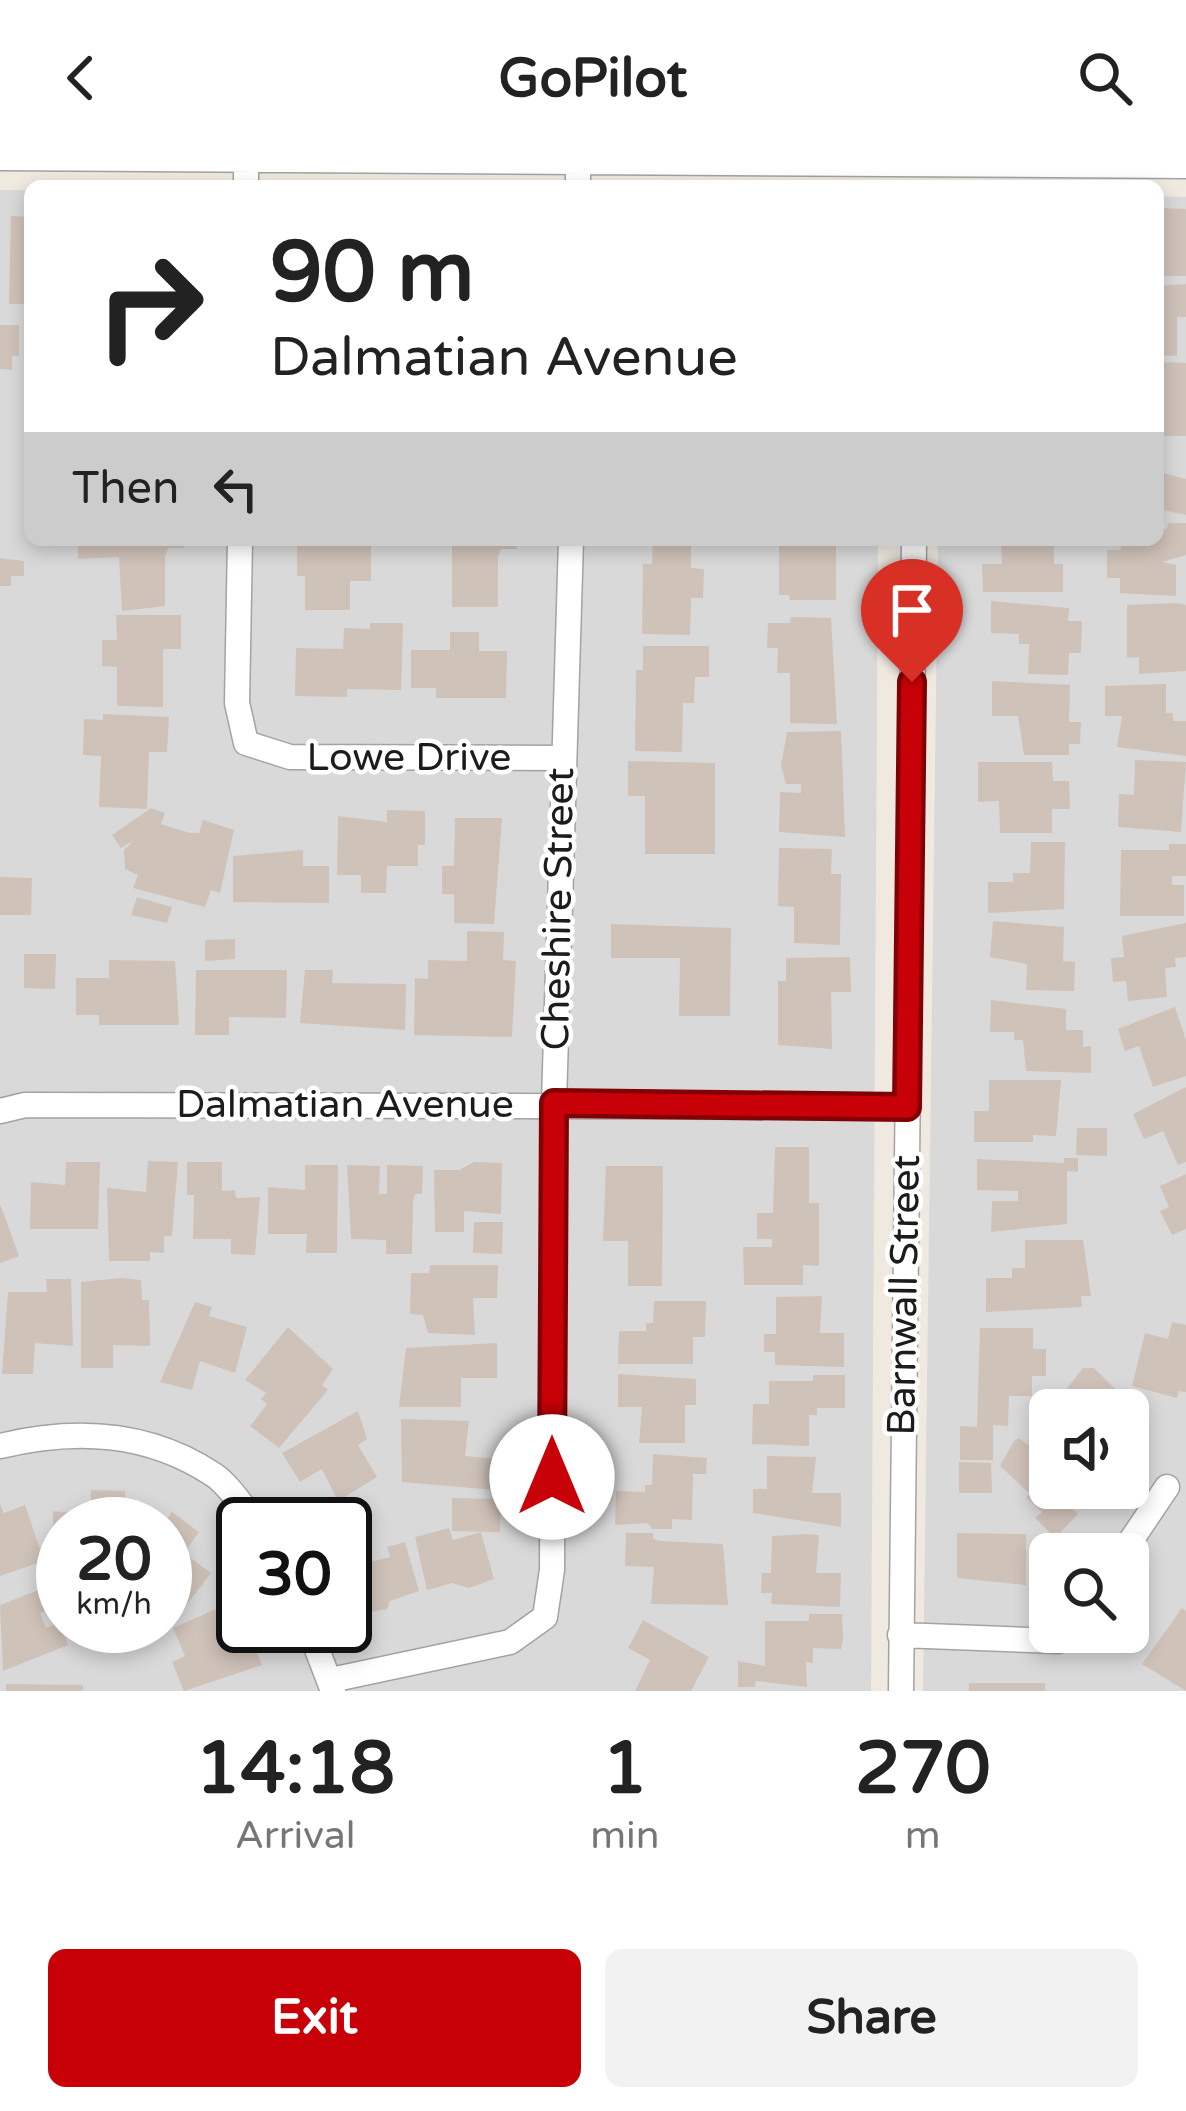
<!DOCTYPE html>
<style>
:root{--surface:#fff;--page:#f2f2f2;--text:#222;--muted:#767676;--accent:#c80007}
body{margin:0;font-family:"Varela Round",sans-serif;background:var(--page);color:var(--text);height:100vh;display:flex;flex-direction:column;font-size:45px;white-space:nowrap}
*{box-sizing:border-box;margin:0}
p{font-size:39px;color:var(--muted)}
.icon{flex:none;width:66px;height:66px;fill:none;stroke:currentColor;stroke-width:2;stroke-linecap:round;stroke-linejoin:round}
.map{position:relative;height:1535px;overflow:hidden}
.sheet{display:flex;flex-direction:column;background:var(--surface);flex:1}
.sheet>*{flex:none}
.hud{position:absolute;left:24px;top:24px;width:1140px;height:366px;border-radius:18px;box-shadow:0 6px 18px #0003;background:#fff;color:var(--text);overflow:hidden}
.tools{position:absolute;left:1029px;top:1233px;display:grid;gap:24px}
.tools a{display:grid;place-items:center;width:120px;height:120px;border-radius:18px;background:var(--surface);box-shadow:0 6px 18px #0003;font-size:60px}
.speed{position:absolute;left:36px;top:1341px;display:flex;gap:24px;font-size:60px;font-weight:700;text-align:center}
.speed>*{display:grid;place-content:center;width:156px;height:156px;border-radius:50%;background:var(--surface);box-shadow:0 6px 18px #0003;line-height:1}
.speed small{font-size:30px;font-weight:400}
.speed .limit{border:6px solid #111;border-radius:18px;background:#fff;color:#111}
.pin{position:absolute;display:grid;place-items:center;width:102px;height:102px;color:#fff;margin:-123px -51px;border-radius:50% 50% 50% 0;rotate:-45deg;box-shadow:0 0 12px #0007}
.pin .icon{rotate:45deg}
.me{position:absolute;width:132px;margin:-66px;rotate:0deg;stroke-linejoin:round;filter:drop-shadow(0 0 9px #0008)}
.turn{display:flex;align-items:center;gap:42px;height:252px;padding:0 48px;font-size:54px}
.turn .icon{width:156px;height:156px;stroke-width:2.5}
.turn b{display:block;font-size:84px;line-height:102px}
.then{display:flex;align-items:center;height:114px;padding:0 48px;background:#0003;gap:24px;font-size:45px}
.eta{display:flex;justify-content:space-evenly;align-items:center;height:204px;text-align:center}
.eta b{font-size:72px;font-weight:700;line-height:84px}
.button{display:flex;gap:24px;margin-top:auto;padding:24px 48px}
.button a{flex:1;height:138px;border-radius:18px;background:var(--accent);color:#fff;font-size:48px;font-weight:700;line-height:138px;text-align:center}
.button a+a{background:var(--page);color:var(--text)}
header{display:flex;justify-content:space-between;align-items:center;height:156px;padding:0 48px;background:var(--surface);font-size:54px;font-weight:700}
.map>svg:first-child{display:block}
</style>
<header><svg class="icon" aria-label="back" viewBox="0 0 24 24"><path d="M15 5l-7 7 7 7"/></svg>GoPilot<svg class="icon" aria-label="search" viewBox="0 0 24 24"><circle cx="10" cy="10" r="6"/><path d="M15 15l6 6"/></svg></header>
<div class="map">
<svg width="1186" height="1535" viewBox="0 0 1186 1535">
<rect width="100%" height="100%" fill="#efe9e0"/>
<path fill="#dad9d9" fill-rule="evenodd" d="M0,34h30v350h848l-7,1151h-871zM63,1368h102v102h-102zM243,1368h102v102h-102z
M1158,40l28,1v1494h-263l15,-1151h220zM1050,1254h78v78h-78zM1050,1398h78v78h-78z"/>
<path fill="#cfc2b9" d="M1158,52l28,1v67h-28z
M11,60l19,1v87h-21z
M1186,128v33h-9v39l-19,-1v-69z
M0,169h19v31h-7v14l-12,-1z
M1158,206l28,1v73h-28z
M1158,287l5,30 23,6v36l-28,-6z
M1168,367h18v32l-24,7 14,3v31l-56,-3v-15h-13v-28h14l-1,-10h38v-12l9,1z
M78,384h106v8h-16l-3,9v49l-43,5 -3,-54 -41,2z
M297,384l74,1v40h-21v29h-45v-34h-8z
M452,384h65v9h-16l-3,8v50h-46z
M653,384h38v28l13,1 -1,29h-12l-1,37 -48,-1 1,-70h9z
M779,384h57v60h-46l-1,-5h-10z
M1001,384h53v24h9v28h-80l-1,-28h20z
M0,402l24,3v15h-13v10h-11z
M991,445l78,7 -1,13h14l-1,32h-12l-1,22 -40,-1 1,-30h-10v-10l-28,-1z
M1176,447l10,2v66l-47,3v-17l-12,1v-53z
M116,459h65v34h-18v58l-46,-1v-39l-15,-1v-26h15z
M791,461l40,1 6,106 -47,-1v-50h-13l1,-25h-11l1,-25h22z
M370,467h33l-2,67 -54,-1v8l-52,-1 1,-48 47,1 1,-21 26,1z
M450,476h29v19h28l-1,47h-70v-10h-25v-38h39z
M643,490h66v31h-14l-1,26h-11l-1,49 -47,-1 1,-81h7z
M992,525l78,4 -1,37h12l-1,22h-11v11h-45l-6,-39h-26z
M1166,528v29h7v8h13v35l-69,-9 5,-31h-17v-30z
M103,558l66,3 -2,35h-18l-2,57 -48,-2 2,-51 -18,-1 1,-36 19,1z
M841,575l4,106 -66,-5 1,-40 21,1v-9h-15l-5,-19 6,-33z
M1135,604l51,2 -5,70 -63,-5 1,-33 15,1z
M628,605l87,2v91h-70v-58h-17z
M978,606h74l1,19h16l1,28h-18v24h-52l-1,-32 -21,1z
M151,652l14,5 -4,11 29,9h9l4,-13 31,10 -14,63 -9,-3 -6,17 -72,-19 5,-13 -13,-6 -1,-19 9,-9 -12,7 -9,-13z
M387,654l38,1v34h-7v21h-31l-1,27h-25v-18h-24l1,-59 49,6z
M455,662h47l-8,106 -40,-1v-29h-12v-28h12z
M1031,686h34l-1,67 -76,4v-31h25v-9h17z
M1169,688h17v32h-14v9h12v31h-64l1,-66h48z
M779,692l53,1 -1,25h10l-1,71 -46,-2v-36l-16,-1z
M303,694v16h26v37l-96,-1v-46z
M0,721l32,1 -1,37h-31z
M137,741l35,10 -5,16 -36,-8z
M993,765l71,6 -1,34 12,1 -1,29 -48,-1 1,-26 -37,-7z
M1186,767v34l-11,1 1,9 -11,1 2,29 -39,4 -2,-20 -13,1 -2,-24 13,-1 -2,-21z
M611,768l120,4 -1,88h-51l1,-58h-69z
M467,775l37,1 -1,28 13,1 -4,76 -98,-2 1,-57 13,1v-19l39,1z
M235,783v20l-30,2v-21z
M24,798h32l-1,35 -31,-1z
M850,801l1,35h-20l1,57 -54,-4v-64h8v-23z
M109,804l66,1 4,64h-80v-10h-23v-37h33z
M196,814h91l-1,48 -57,-1v18h-34z
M305,814h28l-1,13 74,1 -1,46 -105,-7z
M991,844l75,9v21h17v17l8,-1v27l-65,-2 -3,-31h-9v-8h-24z
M1175,851l11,33v36l-33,11 -14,-41 -14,5 -7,-22z
M989,924h72l-5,56 -23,-1v7h-59v-31h15z
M1186,931v75l-8,3 -15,-34 -19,8 -11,-25z
M1077,972h30v28l-31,-1z
M775,991h34v56h10v63l-16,-1v20h-59l-1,-38h29v-8h-15v-26h16z
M1064,1002h14v14l-11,-1v53l-76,8 1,-31h26v-10l-41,-1v-31l87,4z
M148,1005l30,1 -6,74h-8v17l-14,-1v9h-41l-2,-73 39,4z
M66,1006h34l-2,67h-68l1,-47 34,3z
M187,1006h35v29l13,-1 1,8 24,-1 -5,58 -24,-1v-15h-38l1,-44h-7z
M474,1006l28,1 -1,51 -37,-3v21h-29l-1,-62h25z
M305,1009h33l-1,88h-31l1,-19h-39v-47l37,3z
M347,1009l33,1 -1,28h8v-29l36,1 -1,28h-7l-2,8 -1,52h-26v-14l-35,-1z
M606,1010h57l-1,120h-34v-45h-25z
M1186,1018v55l-14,6 -12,-24 9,-4 -9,-21z
M0,1048l19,52 -19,7z
M474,1066h29l-1,32 -29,-1z
M1025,1084h58l8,56h-10l1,11 -96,5v-34h26v-10h13z
M430,1109h68l-1,33h-24l2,37 -47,-2 -5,-18 -13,-1 1,-41h18z
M120,1122l21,2 1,20h7l1,46 -37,-1v23h-32v-86z
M46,1123h25l2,67 -38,-3 -2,31h-31l6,-82h39z
M822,1140l-2,37h24v34l-69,-2v-13h-11v-18h12v-37z
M654,1145h52l-1,36h-12v27h-75l1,-33h27v-8h7z
M195,1146l17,5 -3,9 38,11 -12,46 -35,-12 -8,29 -32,-8z
M1172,1166l14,3v67l-7,-1 -2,7 -45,-12 13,-53 23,6z
M288,1171l45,42 -11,16 6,5 -49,58 -29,-22 17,-22 -6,-5 5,-6 -21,-13z
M980,1172h53v21h13v27h-14v20h-23l-1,30 -15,-1v35h-33v-34l17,1z
M497,1187v35h-36v29h-62l7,-59z
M1083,1212h11l42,41 -8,8v-7h-78z
M618,1218l78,5v26h-11v38h-46l3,-36h-24z
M813,1219h32v33h-28v7h-8v31l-57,-2 1,-40h16v-23h44z
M358,1255l9,28 -9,6 19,32 -39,24 -16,-32 -22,13 -18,-29z
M401,1263l68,2 -4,35 31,3 -1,31 -93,-8z
M1044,1273l6,6v53h19l-9,9 18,17 -23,24 -20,-20 7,-6 -16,-15 4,-3 -30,-28 14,-25 5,-3 9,7z
M653,1298l54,4 -1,16h-13l-1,46 -20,-1v10h-20l-4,-6 -33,2 1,-34 29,1v-7h7z
M767,1300l49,1 -4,36h29v34l-88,-14v-24h14z
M959,1306l32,1 1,30h-33z
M91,1334l34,1 -1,33h-61v35h-10v-48l38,4z
M452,1342l49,1 -1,33 -48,-1z
M0,1348l4,9 21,-8 19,56 -44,15z
M172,1356l27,20 -15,21 27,20 -30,39 -16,-11v-79z
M353,1358l14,28 -22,11v-29h-11z
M449,1372l4,12 28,-8 13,47 -25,9 -17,-5 -25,7 -12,-53z
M626,1377h27v6l8,2 62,3 5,61 -77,-1 3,-37 -29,-1z
M957,1377l69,1v51l-69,-7z
M807,1378l12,1 -3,38h25l-1,34 -69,-3 1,-11h-11l1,-20h9l1,-37z
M405,1386l14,49 -29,10 -3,8 -27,5 -13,-46 43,-11 -3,-10z
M49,1430l8,21 -17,6 6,15 14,-6 8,23 -65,26 -3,-66z
M1182,1452l4,3v80l-44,-27z
M216,1453l11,34 22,-9 13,31 -78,26 -12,-29 13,-6 -12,-28z
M809,1458h33l1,26 -2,9 -28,-1v15l-7,-1 1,25 -51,-6 -1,6h-17v-26l27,5v-45h44z
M643,1464l66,37 -18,34h-56l15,-31 -22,-12z
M969,1527h76v8h-76z
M6,1528l77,1v6h-77z"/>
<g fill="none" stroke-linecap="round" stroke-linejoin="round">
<g stroke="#a3a3a3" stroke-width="27">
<path id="minor" d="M0,2l1186,8
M246,30v-26
M578,30v-30
M240,384l-3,163 9,40 44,14 271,1
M0,955l25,-6 881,2
M0,1290c75,-18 148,-15 214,29 16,11 30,34 43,49
M1122,1398l45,-67
M308,1470l25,65
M900,1479l158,6 8,-9
M331,1524l179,-38 35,-25 7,-47 2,-467 17,-563
M901,1535l13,-1151"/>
</g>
<use href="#minor" stroke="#fff" stroke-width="24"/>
</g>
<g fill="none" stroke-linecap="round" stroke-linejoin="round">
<g stroke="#820005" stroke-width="30">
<path id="route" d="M552,1321l2,-374 353,4 5,-425"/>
</g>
<use href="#route" stroke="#c80007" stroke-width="21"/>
</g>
<g text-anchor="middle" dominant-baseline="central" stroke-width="9" stroke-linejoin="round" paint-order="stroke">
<g font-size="39" fill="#1c1c1c" stroke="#fff">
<text x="409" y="601">Lowe Drive</text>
<text transform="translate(558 753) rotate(-89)">Cheshire Street</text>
<text x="345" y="948">Dalmatian Avenue</text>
<text transform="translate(904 1139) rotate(-89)">Barnwall Street</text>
</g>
</g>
</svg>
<div class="tools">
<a><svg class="icon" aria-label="sound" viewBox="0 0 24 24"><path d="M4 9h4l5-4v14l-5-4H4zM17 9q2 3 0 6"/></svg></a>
<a><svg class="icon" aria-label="search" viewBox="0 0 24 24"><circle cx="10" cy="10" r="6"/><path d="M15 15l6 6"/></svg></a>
</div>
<div class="speed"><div>20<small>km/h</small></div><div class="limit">30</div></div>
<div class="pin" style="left:912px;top:526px;background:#d93025"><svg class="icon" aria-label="arrive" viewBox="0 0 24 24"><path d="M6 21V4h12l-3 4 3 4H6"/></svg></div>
<svg class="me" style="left:552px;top:1321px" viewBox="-20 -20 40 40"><circle r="19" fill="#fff"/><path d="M0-13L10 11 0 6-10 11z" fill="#c80007"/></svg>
<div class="hud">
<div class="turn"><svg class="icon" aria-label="right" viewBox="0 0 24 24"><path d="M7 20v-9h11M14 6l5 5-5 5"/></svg><div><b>90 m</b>Dalmatian Avenue</div></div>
<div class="then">Then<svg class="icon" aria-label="left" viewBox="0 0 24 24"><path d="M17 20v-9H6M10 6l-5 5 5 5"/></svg></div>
</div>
</div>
<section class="sheet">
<div class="eta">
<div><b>14:18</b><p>Arrival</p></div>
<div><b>1</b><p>min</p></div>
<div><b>270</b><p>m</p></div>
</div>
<div class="button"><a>Exit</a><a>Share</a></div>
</section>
